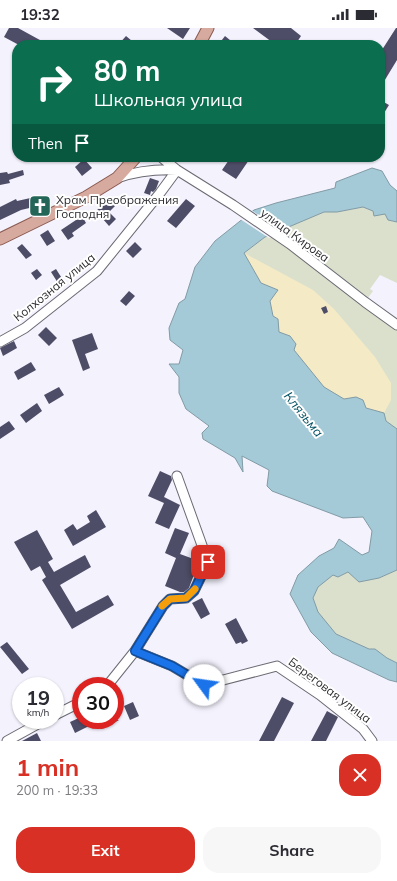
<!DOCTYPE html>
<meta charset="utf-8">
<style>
:root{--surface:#fff;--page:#f7f7f7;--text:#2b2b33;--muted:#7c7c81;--accent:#d93025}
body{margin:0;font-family:Mulish,sans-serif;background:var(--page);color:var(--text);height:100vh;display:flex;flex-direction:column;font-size:15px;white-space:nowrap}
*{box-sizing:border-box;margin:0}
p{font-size:13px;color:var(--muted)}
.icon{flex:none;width:22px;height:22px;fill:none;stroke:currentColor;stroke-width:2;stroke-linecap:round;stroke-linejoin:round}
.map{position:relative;height:713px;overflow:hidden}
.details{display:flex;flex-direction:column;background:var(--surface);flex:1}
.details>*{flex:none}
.guide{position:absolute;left:12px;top:12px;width:373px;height:122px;border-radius:16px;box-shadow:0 1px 3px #0004;background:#0b6e4f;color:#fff;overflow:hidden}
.speed{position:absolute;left:12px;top:649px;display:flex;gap:8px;font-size:20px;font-weight:700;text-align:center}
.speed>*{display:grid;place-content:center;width:52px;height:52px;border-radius:50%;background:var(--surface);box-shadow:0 1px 3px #0004;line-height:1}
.speed small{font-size:10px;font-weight:400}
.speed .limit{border:6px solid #d22;background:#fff;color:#111}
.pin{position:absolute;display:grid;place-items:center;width:34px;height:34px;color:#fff;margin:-17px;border-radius:8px;box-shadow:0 2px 6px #0006}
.me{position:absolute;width:44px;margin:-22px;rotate:301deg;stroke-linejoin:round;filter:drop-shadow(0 0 3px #0008)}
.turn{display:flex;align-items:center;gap:14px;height:84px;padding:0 16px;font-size:18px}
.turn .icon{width:52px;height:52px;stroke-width:2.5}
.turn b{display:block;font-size:28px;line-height:34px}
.then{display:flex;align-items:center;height:38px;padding:0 16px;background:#0003;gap:8px;font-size:15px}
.round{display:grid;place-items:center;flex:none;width:42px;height:42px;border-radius:16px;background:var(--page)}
.headline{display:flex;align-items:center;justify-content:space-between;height:68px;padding:0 16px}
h1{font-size:24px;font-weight:700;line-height:30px;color:var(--accent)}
.cta{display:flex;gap:8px;margin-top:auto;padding:8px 16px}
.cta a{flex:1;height:46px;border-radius:16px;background:var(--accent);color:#fff;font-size:16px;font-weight:700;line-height:46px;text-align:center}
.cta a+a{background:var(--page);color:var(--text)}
.status{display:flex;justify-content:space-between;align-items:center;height:28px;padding:0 20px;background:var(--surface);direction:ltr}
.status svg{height:11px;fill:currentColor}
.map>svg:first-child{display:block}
</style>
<div class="status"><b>19:32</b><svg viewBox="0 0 49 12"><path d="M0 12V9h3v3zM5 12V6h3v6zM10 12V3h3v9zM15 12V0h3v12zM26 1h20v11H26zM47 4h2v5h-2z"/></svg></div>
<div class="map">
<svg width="397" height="713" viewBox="0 0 397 713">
<rect width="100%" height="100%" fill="#f3f2fd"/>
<path fill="#dbe0cc" d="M363,179l22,7 3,6 9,2v61l-17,-8 -10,14 3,2 -6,8 30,19v111l-11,-8 -142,-168 21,-16 59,-25h13z
M397,542v93l-10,-5 -12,-9h-6l-33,-15 -19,-22 -4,-14 5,-11 15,-13 5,3 10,-5 31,6z"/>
<path fill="#f4eac5" d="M244,225l69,37 21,19 41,48 16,26v17l-7,13 -18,-5 -3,-8 -19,-1 -20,-12 -46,-55v-13l-5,-3 -3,-15z"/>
<path fill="#a5cad7" stroke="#819ba5" d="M372,140l10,3 8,14 7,6v31l-9,-2 -3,-6 -11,2 -1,-5 -10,-4 -26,5h-13l-59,25 -21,16 17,30 17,7 -8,11 3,15 5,3 1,13 11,4 6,8 -2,6 30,37 20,12 12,-2 7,3 3,8 18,5 2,8 11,8v141l-18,8 -20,4 -11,-10 -10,5 -5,-2 -15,12 -5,11 5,14 18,22 33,15h6l12,9 10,5v19l-8,-2 -57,-27 -21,-21 -21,-38 8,-19 21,-19 15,-8 5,-9 23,16 7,-3 3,-21 -9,-14 -20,1 -71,-27 -5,-5 2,-16 -27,-14 1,16 -8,-14 -32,-19 -1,-6 7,-7 -23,-17 -7,-16v-16l-10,-13h10l4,-14 -13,-10 -1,-12 10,-25 6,-4 10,-32 20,-26 39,-31 22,-7 59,-15 1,-6z"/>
<path fill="#f3f2fd" d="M251,182l33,22 -15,6 -29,-19z"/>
<path fill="#4e4d67" d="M9,0h9l31,17h-30l-15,-8z
M167,0h23l-7,11z
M253,0h38l10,8 -6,9h-19z
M396,0h1v32l-17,28v-35z
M126,8l6,5 -3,4h-11z
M225,8l11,9h-18z
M380,72l9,5 -5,8 -4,-2z
M231,129h20l-15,22 -14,-9z
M84,131l8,9 -10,8 -7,-9z
M23,142l1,5 -15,5 1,3 -10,2v-12l7,-1 1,2z
M150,150l9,3 -3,8 -3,3 -2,-1 -1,4 -6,-2z
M44,167l2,9 -25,6 -21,10v-13l16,-8 1,2z
M112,169l6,6 -9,9 7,7 -7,7 -13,-15z
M186,171l9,7 -19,22 -9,-7z
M82,188l4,7 -14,10 2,3 -6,4 -7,-10z
M48,202l7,11 -8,5 -7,-11z
M135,214l7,7 -9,9 -7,-7z
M22,216l10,11 -6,4 -9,-11z
M37,241l5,6 -6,5 -5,-7z
M56,241l7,11 -5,3 -7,-11z
M129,263l6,5 -9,10 -6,-5z
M326,278l2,6 -4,2 -3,-6z
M46,299l11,11 -8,8 -11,-11z
M92,305l6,16 -13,5 5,14 -7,3 -11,-31z
M14,313l3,7 -14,8 -3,-8z
M31,334l5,8 -18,10 -4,-8z
M59,359l5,8 -15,9 -5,-9z
M37,375l5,8 -16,12 -6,-8z
M9,393l6,8 -15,10v-12z
M160,443l11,5 1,4 -8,17 16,8 -11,24 -14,-6 9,-20 -16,-7z
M96,482l10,17 -33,19 -9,-16 9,-6 4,6 13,-8 -3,-6z
M175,500l14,5 -9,21 19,7 -10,27 -5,4h-4l-15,-6 11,-28 -11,-5z
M37,502l16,29 -5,3 6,10 31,-17 6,12 -31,18 16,27 32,-17 6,10 -42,24 -30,-49 4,-3 -6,-11 -9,5 -17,-29z
M202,570l8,16 -9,5 -9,-16z
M236,590l12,23 -6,3 -1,-2 -5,2 -11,-20z
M7,614l22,27 -7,5 -22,-27z
M282,669l12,6 -20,38h-15z
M133,674l6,14 -9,4 -6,-14z
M327,683l11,6 -12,24h-15z
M81,689v3h5l3,6 -14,7 -5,-11z
M97,692h22l-18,9z
M37,705l4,8h-19z"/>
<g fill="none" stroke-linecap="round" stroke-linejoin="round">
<g stroke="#6a6a73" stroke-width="11">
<path id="minor" d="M161,129l16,13 56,35 57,39 75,58 32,23
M117,150c20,-7 38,-9 60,-8
M0,314l25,-14 72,-57 63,-78 17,-23
M135,623l37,15 32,19 73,-19 43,29 43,34 9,12
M107,658l28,-35 28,-45 7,-7 16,-1 8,-7 14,-29 -31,-86
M55,687l26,-13
M7,713l38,-21"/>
</g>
<g stroke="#8a594f" stroke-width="13">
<path id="major" d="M199,17l9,-17
M0,211l86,-42 31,-19 19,-21"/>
</g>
<use href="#minor" stroke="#fff" stroke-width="9"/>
<use href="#major" stroke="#d7aa9f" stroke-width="11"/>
</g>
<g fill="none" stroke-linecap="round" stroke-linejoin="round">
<g stroke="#114b97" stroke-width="10">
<path id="route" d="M204,657l-32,-19 -37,-15 28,-45 7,-7 16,-1 8,-7 14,-29"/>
</g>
<use href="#route" stroke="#1a73e8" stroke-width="7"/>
<path stroke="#f59e0b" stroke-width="7" d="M162,578l8,-7 16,-1 9,-9"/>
</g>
<defs>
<g id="church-square" transform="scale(1.15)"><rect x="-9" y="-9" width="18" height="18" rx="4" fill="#236657" stroke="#fff"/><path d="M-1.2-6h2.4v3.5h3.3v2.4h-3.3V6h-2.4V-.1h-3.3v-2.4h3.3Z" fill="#fff"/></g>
</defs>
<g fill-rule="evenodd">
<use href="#church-square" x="40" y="178"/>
</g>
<g text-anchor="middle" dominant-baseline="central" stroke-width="4" stroke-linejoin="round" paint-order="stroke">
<g font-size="12" fill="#2d2d31" stroke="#fff" text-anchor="start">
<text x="56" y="171">Храм Преображения<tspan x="56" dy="14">Господня</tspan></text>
</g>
<g font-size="12" fill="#2d2d31" stroke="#fff">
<text transform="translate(295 207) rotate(36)">улица Кирова</text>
<text transform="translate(54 259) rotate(-39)">Колхозная улица</text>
<text transform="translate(330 662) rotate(37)">Береговая улица</text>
</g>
<g font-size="13" font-style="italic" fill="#005062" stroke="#fff">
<text transform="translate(304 386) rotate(51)">Клязьма</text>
</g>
</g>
</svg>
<div class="speed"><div>19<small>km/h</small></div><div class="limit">30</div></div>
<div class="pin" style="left:208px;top:534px;background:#d93025"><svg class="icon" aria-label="arrive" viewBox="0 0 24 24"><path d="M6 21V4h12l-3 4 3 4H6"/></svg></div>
<svg class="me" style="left:204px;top:657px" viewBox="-20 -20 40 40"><circle r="19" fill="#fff"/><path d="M0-13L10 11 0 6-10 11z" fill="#1a73e8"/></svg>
<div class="guide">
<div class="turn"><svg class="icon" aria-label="right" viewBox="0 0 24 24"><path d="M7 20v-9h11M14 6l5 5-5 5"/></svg><div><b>80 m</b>Школьная улица</div></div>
<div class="then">Then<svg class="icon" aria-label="arrive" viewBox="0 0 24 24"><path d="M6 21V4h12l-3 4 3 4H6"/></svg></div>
</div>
</div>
<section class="details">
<div class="headline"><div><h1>1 min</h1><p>200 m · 19:33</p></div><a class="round" style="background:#d93025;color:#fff"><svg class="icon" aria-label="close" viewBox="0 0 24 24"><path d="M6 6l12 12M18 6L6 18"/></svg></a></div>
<div class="cta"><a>Exit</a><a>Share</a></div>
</section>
